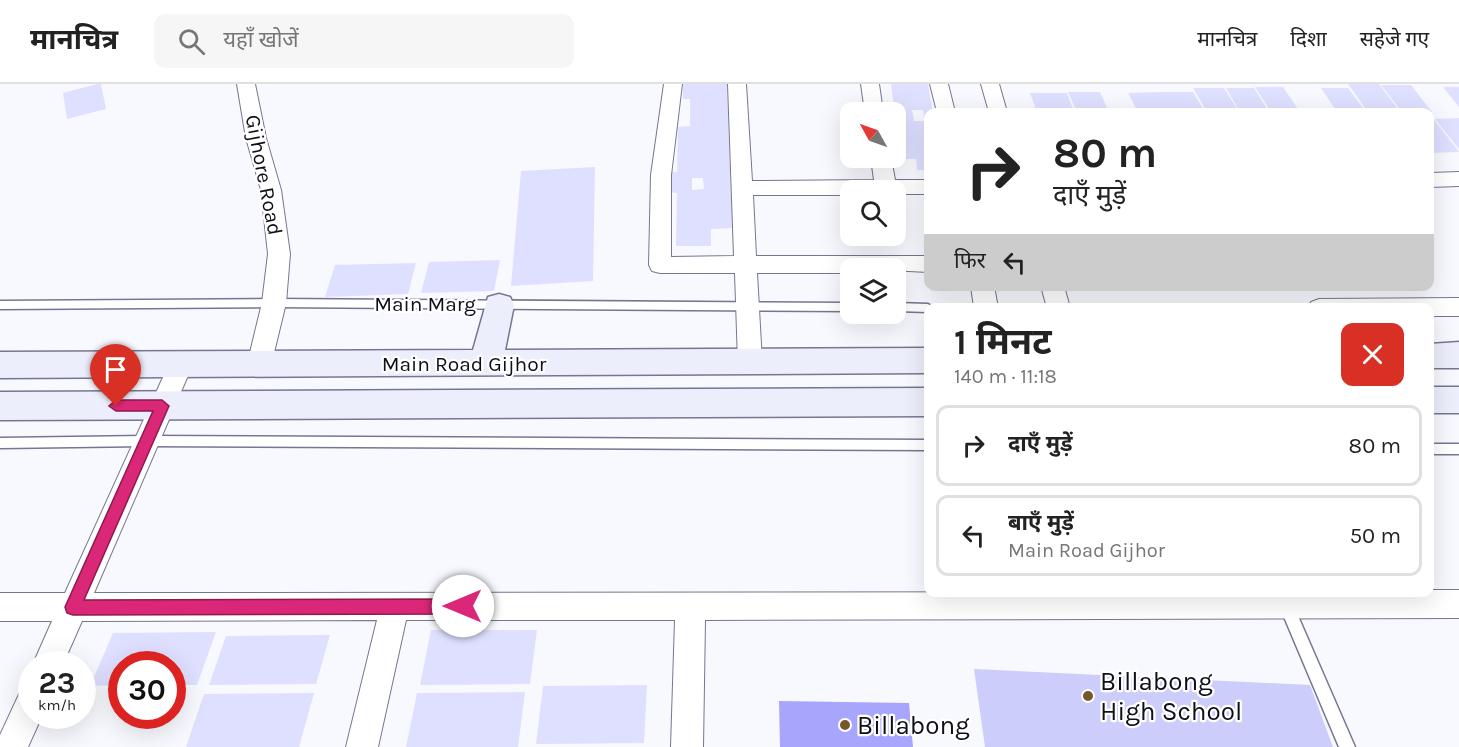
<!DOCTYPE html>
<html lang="hi">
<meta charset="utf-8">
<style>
:root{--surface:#fff;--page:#f6f6f6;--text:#222;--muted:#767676;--line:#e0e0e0}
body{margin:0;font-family:Karla,"Noto Sans Devanagari",sans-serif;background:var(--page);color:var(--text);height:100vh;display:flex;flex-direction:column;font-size:22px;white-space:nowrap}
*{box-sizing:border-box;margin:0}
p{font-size:20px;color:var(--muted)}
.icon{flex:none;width:33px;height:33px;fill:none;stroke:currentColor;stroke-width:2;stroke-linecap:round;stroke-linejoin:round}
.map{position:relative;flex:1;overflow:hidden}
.details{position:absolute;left:924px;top:219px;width:510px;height:294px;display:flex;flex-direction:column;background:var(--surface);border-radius:12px;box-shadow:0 6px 24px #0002}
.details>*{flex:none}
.top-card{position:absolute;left:924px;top:24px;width:510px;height:183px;border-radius:12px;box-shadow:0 6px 24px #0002;background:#fff;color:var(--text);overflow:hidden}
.needle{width:39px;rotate:310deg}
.fabs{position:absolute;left:840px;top:18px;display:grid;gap:12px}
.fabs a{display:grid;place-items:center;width:66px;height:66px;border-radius:12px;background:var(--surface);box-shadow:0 6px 24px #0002;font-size:30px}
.speed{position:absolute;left:18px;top:567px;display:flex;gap:12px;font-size:30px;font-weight:700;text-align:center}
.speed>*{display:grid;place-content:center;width:78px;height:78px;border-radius:50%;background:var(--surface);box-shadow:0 6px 24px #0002;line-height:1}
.speed small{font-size:15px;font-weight:400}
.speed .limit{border:9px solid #d22;background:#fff;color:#111}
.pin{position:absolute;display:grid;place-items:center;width:51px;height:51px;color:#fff;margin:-62px -26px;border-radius:50% 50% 50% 0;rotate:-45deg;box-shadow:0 0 6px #0007}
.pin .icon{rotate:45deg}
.me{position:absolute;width:66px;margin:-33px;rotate:270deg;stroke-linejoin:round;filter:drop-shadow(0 0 4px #0008)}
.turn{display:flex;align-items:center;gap:21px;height:126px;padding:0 30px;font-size:27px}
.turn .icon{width:78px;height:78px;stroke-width:2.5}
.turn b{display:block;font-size:42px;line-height:51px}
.then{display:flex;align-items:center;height:57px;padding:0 30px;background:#0003;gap:12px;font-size:22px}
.round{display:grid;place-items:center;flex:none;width:63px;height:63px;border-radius:12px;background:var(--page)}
.headline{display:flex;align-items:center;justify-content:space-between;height:102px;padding:0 30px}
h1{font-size:36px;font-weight:700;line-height:45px}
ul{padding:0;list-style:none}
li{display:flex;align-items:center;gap:18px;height:81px;margin:0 12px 9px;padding:0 18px;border:3px solid var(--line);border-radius:12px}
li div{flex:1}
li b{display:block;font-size:22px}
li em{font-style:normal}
header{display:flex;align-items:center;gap:36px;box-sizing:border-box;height:84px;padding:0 30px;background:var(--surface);border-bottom:2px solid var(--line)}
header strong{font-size:28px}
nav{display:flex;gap:33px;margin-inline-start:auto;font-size:21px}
.search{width:420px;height:54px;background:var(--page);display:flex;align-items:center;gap:15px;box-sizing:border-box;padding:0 21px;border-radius:12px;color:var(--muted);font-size:22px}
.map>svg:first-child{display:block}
</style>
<header>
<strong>मानचित्र</strong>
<div class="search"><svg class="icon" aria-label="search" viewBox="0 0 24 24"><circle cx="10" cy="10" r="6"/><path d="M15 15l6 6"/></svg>यहाँ खोजें</div>
<nav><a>मानचित्र</a><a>दिशा</a><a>सहेजे गए</a></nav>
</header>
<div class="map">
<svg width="1459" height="663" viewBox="0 0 1459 663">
<rect width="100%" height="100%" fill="#f8f8ff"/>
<path fill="#cccdfa" d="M974,585l336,16 23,62h-348z"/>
<path fill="#a8a6fc" d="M779,617l130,2 4,44h-133z"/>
<path fill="#dfe0ff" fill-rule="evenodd" d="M97,0h4l5,25 -39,10 -4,-26z
M683,0h44l5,144 -21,1v17h-35l1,-53 -10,-1v-21l10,1 1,-45 12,-1v-27h-7zM692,94h11l1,11 -12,1z
M891,0h37l5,28h-5v58h-11l-1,-11h-15zM912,26h11l2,11h-11z
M1348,0h31l21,28h-32z
M1381,1h30l21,27h-30z
M1255,3h28l17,25h-29z
M1443,3h16v20z
M1193,4h31l15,24h-32z
M1226,4h28l15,24h-29z
M1321,4h27l18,24h-29z
M1068,8h32l9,20h-32z
M1164,8h29l12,20h-67l-10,-19z
M1030,9h37l7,19h-37z
M1430,34h3l26,34 -29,1z
M1459,34v31l-24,-30z
M595,83l-2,114 -82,5 10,-115z
M500,176l-6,31 -73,2 8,-31z
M416,179l-8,31 -83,3 10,-32z
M431,546h106l-7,54 -110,1z
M216,548l-19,53h-25v-21h-50v21l-32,1 23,-53z
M330,551l-14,49 -107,1 17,-49z
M647,601l-3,58 -108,1 7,-58z
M525,608l-7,55h-112l11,-54z
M314,609l-15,54h-113l18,-53z"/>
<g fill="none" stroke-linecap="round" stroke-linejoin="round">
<g stroke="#767692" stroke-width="3">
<path id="lane" d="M274,215l576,4v8l-576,-4 -274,2v-8z
M896,219l32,1 5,4h-5v4l-32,-1z
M146,352l782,4v10l-782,-4 -146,2v-10z
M1430,360h29v10h-29z
M1286,514l5,2 64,147h-16l-60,-142 2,-5z"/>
</g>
<g stroke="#767692" stroke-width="2">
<path id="street" d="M237,0h18l11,54 15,52 9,64 -4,49 -15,62 -3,7 -9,3 -9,-3 -3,-7 15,-62 6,-49 -7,-64 -15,-52z
M664,0h18l-11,91v82l63,-1 -6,-172h18l6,97 122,-1 -3,-22h20l4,22h33v14h-32v-4h-46v5h-97l3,61h172v16l-78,-4v5h-93l5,89 -3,7 -9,3 -9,-3 -3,-7 -3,-89h-75l-8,-2 -3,-6 2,-90z
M861,0h18l4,28h-18z
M930,0h18l7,28h-18z
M981,0h18l8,28h-18z
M1459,88v14l-29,1v-14z
M971,202h23l4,22h-24z
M1041,202h23l6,22h-23z
M1459,214v18h-29v-8h-122l3,-6 8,-3z
M181,270l9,3 3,7 -99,229 1336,-1v-2h29v28l-754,2 -2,127h-32l4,-127h-269l-28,127h-32l31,-127 -295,1 -19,43h-30l19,-43h-52v-28h65l104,-229 3,-7z
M32,602v30h10l-14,31h-28v-12l21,-45z"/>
</g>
<g stroke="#767692" stroke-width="3">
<path id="secondary" d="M499,210l11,3 4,8 -9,45 423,-2v25l-928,5v-26l473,-2 15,-53z
M1459,258v26h-29v-24z
M1430,303h29v26h-29z
M928,304v28l-928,4v-28z"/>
</g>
<use href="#lane" fill="#fff" fill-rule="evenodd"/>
<use href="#street" fill="#fff" fill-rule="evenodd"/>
<use href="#secondary" fill="#edeefb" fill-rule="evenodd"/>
</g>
<path fill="#db2777" stroke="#8e194d" stroke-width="1.5" d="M116,316h46l7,6 -85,194 379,-1 6,2 2,5 -2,6 -6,2 -390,1 -6,-2 -2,-6 88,-196h-37l-7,-5z"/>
<g fill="#76572c" stroke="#fff" stroke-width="2">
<circle cx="1088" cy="612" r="6"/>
<circle cx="845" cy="641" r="6"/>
</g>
<g text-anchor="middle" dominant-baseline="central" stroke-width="4.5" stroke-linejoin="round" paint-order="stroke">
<g font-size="21" fill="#0f0f1a" stroke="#fff">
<text transform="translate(264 91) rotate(79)">Gijhore Road</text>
<text x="425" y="220">Main Marg</text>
<text x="464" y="280">Main Road Gijhor</text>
</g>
<g font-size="26" fill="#0f0f1a" stroke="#fff" text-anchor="start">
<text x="1100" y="597">Billabong<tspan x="1100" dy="30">High School</tspan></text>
<text x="857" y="641">Billabong</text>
</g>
</g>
</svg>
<div class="fabs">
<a><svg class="needle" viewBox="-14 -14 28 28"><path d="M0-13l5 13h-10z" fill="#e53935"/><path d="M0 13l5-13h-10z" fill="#767676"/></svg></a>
<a><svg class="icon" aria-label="search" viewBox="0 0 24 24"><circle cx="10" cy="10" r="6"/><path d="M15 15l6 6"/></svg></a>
<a><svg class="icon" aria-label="layers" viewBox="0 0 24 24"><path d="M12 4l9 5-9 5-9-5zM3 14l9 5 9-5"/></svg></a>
</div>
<div class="speed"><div>23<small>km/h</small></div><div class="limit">30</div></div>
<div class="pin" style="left:116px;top:322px;background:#d93025"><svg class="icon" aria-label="arrive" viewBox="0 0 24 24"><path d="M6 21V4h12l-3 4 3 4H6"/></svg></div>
<svg class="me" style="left:463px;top:522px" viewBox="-20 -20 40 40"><circle r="19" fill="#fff"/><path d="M0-13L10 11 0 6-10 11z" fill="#db2777"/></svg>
<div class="top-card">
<div class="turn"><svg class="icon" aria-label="right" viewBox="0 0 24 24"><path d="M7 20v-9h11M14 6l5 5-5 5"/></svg><div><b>80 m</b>दाएँ मुड़ें</div></div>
<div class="then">फिर<svg class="icon" aria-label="left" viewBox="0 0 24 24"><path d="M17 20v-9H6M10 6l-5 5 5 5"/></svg></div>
</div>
<section class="details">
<div class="headline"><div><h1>1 मिनट</h1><p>140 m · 11:18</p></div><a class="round" style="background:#d93025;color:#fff"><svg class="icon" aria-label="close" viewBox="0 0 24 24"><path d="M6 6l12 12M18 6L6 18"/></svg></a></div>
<ul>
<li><svg class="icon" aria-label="right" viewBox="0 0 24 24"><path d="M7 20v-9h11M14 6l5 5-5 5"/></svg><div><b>दाएँ मुड़ें</b></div><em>80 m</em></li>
<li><svg class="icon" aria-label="left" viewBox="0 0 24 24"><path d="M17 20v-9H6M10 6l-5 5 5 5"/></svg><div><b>बाएँ मुड़ें</b><p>Main Road Gijhor</p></div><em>50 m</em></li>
</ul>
</section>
</div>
